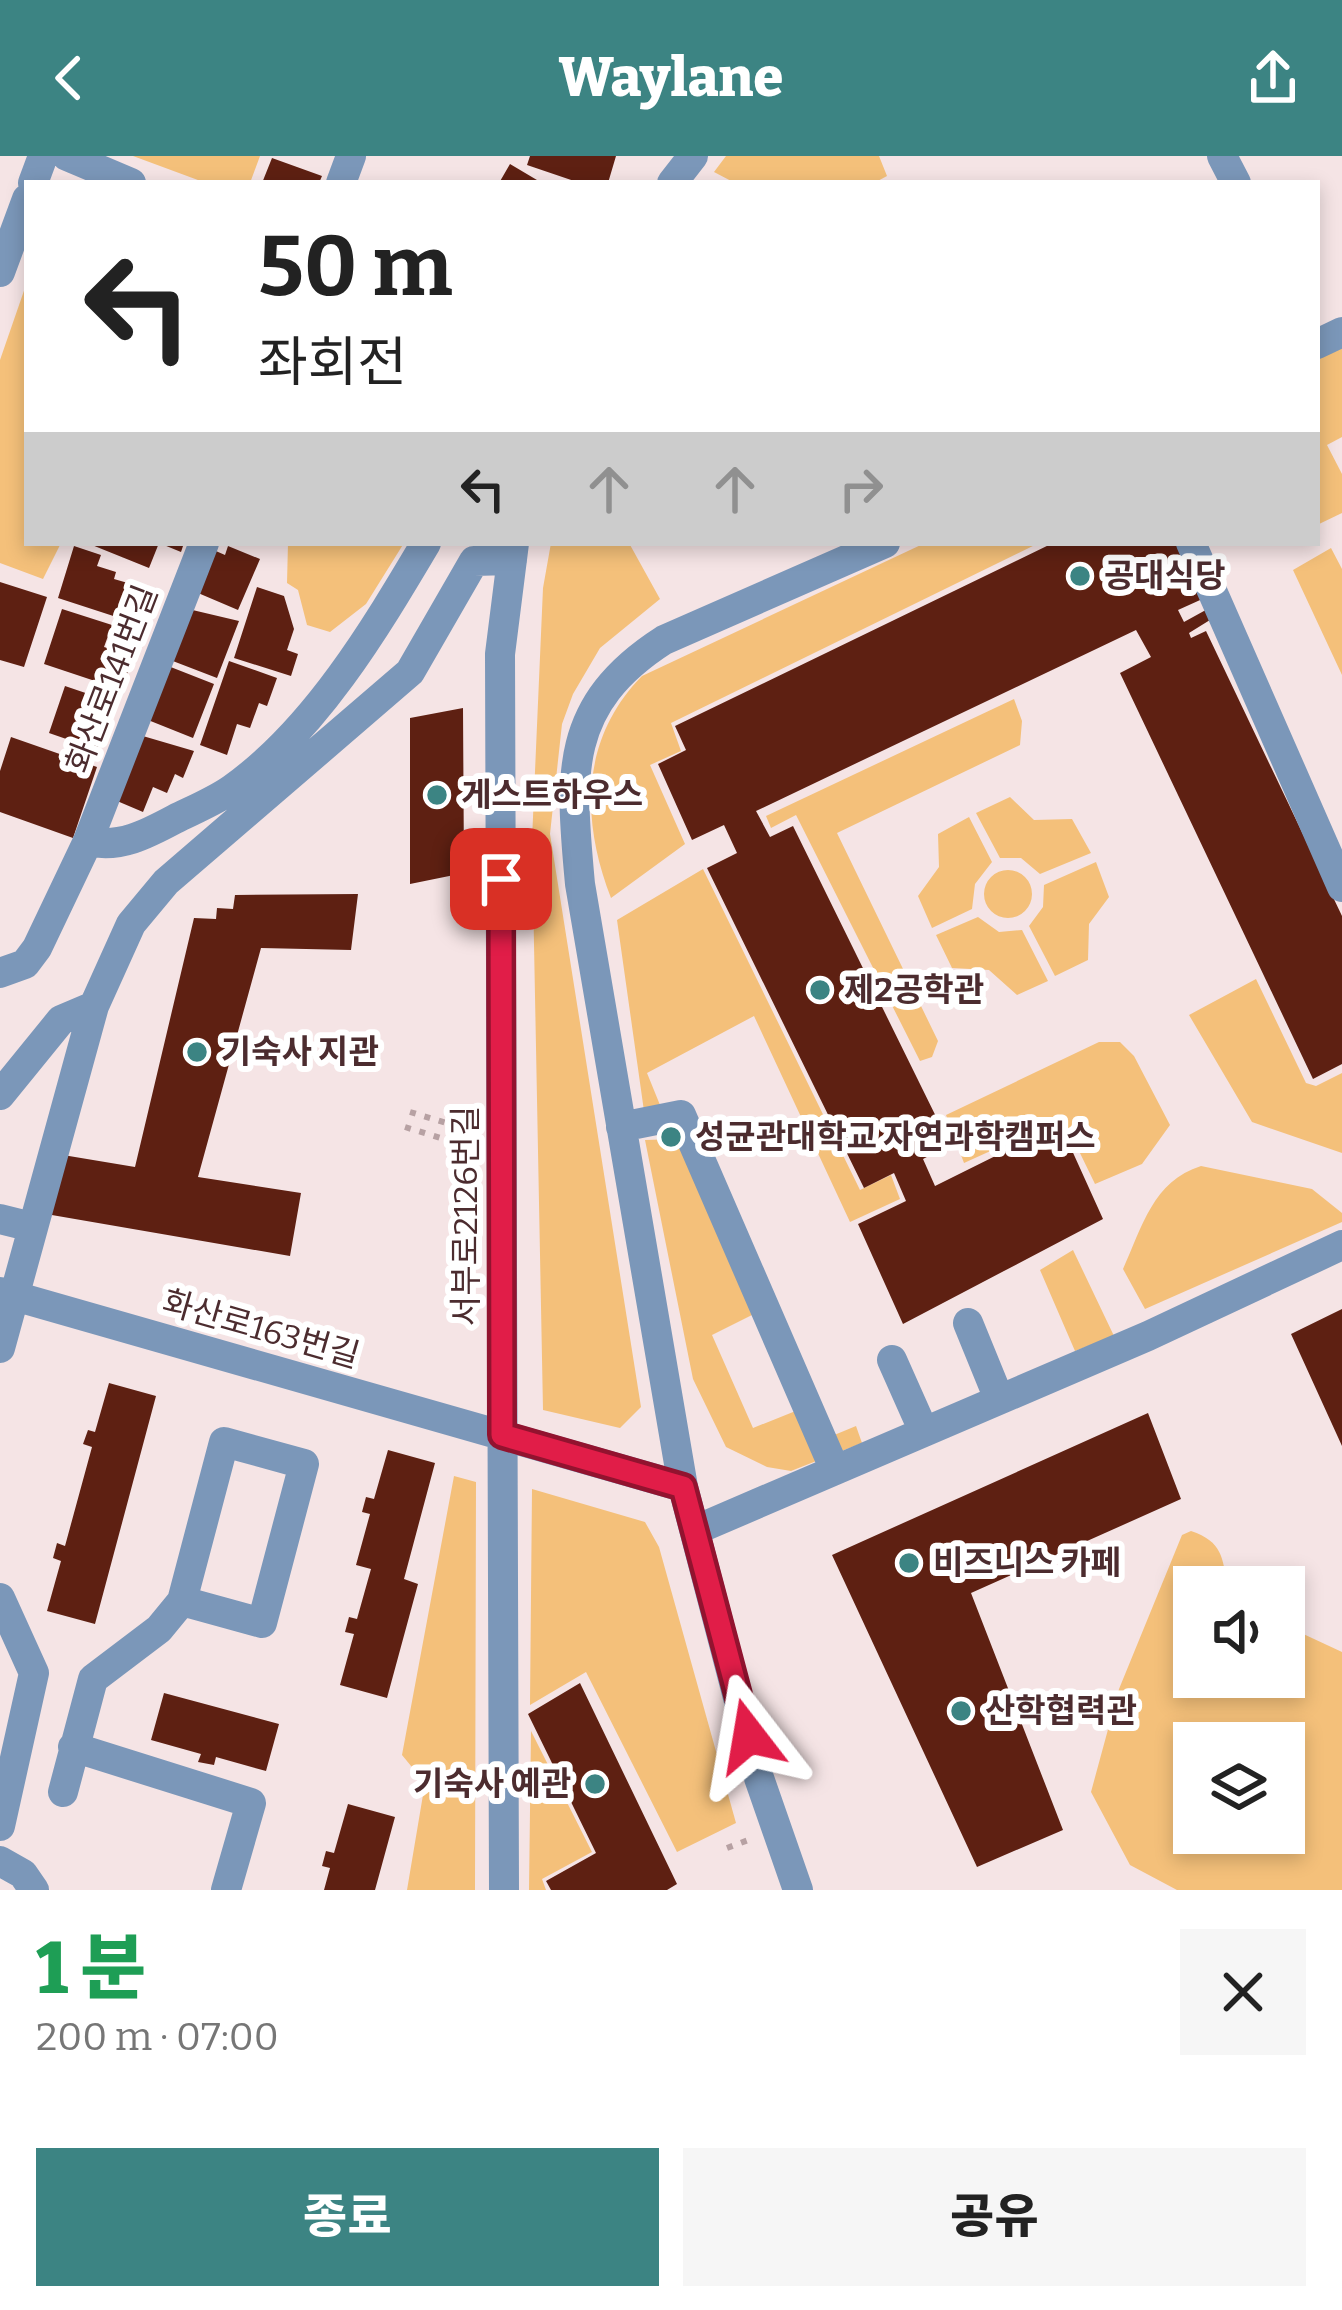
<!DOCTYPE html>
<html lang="ko">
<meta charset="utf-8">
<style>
:root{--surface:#fff;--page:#f6f6f6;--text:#222;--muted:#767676;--accent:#3c8483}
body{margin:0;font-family:Bitter,"Noto Sans KR",serif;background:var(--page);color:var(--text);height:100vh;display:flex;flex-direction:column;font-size:45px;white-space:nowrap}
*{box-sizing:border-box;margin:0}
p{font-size:39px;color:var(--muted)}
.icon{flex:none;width:66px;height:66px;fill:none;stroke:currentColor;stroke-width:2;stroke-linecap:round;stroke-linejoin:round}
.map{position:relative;height:1734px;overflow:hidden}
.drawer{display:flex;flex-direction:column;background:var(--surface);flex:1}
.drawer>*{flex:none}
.top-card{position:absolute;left:24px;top:24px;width:1296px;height:366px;border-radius:0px;box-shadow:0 6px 18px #0003;background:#fff;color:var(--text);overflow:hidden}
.fabs{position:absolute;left:1173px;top:1410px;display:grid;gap:24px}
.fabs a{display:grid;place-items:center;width:132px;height:132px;border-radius:0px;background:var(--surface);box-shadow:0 6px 18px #0003;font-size:60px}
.pin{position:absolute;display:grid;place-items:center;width:102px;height:102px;color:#fff;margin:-51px;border-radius:24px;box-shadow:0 6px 18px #0006}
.me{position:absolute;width:132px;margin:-66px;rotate:346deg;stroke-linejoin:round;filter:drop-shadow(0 0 9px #0008)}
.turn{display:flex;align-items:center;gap:42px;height:252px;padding:0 36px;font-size:54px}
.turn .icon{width:156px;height:156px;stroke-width:2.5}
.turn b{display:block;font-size:84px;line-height:102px}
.lanes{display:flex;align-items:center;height:114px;padding:0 36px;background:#0003;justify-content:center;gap:60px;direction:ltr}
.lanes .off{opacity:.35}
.round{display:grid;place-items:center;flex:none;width:126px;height:126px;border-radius:0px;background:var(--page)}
.summary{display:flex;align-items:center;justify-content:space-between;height:204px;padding:0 36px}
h1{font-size:72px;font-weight:800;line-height:90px;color:#1e9e55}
.cta{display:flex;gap:24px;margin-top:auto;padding:24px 36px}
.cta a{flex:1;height:138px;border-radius:0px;background:var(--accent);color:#fff;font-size:48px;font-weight:800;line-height:138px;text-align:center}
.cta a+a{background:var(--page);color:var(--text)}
header{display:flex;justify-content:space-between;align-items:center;height:156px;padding:0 36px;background:var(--accent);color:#fff;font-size:54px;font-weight:800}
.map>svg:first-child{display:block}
</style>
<header><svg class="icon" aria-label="back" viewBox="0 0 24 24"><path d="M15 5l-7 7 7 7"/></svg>Waylane<svg class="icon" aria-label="share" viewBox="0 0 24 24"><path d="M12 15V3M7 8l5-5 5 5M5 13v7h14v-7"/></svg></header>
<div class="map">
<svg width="1342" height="1734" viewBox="0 0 1342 1734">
<rect width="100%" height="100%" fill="#f5e4e5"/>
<path fill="#f4c07a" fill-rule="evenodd" d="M133,0h127l-10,27h-44z
M726,0h153l8,20 -13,7h-139l-21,-11z
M27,126v261h34l-18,36 -43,-16v-203z
M1342,188v93l-15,8 15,29v39l-25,12v-170z
M288,387h116l-38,61 -36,28 -23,-7 -9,-35 -11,-7z
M551,387h78l31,56 -60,49 -27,46 -11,30 -12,110 91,573 -21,21 -77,-18 -11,-570 11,-252z
M925,387h114l-368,180 10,28 -31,14 35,79 -74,54c-30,-77 -31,-159 31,-222z
M1331,392l11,21v106l-49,-105z
M1014,543l8,22 -2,24 -183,88 101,208 -6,16 -12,4 -124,-246 -25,13 -5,-12z
M1010,641l24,23 38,-1 19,34 -51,21 -19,-16h-21l-24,-45z
M969,661l23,45 -17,22 -3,25 -40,19 -14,-32 21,-29 -1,-33z
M1096,706l13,35 -20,27 -1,36 -33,16 -26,-50 14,-19 1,-22z
M703,713l157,321 31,-15 9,24 -50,23 -96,-206 -107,57 13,32 -16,6 -27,-191z
M984 738a24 24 0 1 1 48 0a24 24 0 1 1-48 0Z
M978,761l21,15 23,-2 26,51 -31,14 -28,-25 -37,-2 -16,-33z
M1256,823l50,104 10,3 26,-13v80l-90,-31 -63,-107z
M1099,886h21l14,14 36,69 -28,39 -47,20 -32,-66 -99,45 -18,-48z
M679,983l81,172 -48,24 41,93 60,-24 14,34 29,-12 6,17 -71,28 -24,-4 -41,-20 -33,-68 -48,-239z
M1201,1010l111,23 30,24v9l-197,87 -22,-40c19,-42 30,-88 78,-103z
M1073,1094l41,86 -39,15 -35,-81z
M454,1320l22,6 -1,408h-68l18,-107 -23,-28z
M532,1333l113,33 14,25 77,276 -59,29 -91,-180 -56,33z
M1191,1375c32,11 31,26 37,56h-34v90h90v-52l58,27v238h-165l-47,-25 -39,-73 28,-103 63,-154zM1194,1587h90v90h-90z
M531,1575l61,121 -50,27 4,11h-17z"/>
<path fill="#5e2012" d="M530,0h86l-8,27h-28l-53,-18z
M272,2l50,18 -3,7h-57z
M510,8l32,19h-43z
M87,387h97l-3,9 -22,-9 -10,25z
M1053,387h132l24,53 -31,14 6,12 29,-16 5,9 -29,18 2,5 15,-7 136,285v148l-29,15 -193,-406 31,-16 -15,-27 -380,181 14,26 23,-11 157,319 -27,14 12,27 125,-62 43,95 -200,105 -45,-100 48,-23 -12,-28 -30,15 -157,-320 30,-15 -13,-28 -32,15 -34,-76 28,-14 -11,-24z
M74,390l27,9 -4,11 19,6 -2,7 31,9 -4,12 7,2 -7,23 -83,-27z
M228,390l32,13 -22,51 -47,-20 18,-42 16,7z
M0,426l47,15 -23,70 -24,-7z
M257,431l27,9 10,33 -7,21 11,4 -7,22 -57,-18z
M184,452l55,13 -22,57 -52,-20z
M62,453l50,16 -8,22 29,9 -11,34 -78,-26z
M229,505l48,17 -10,28 -8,-3 -9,25 -13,-4 -10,31 -27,-10z
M163,508l51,20 -21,54 -50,-20z
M65,530l50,17 -17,47 -49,-17z
M463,552l1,165 -54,11v-166z
M136,578l58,17 -11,27 -8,-4 -8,19 -14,-6 -10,25 -33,-14z
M11,581l86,30 -24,71 -73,-26v-41z
M358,738l-7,56 -90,-2 -63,229 103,16 -11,63 -244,-42 17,-59 72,12 59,-249 22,1 1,-11 16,1 2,-14z
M1342,1153v137l-51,-112z
M109,1227l47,13 -61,228 -48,-13 14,-50 -8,-3 4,-15 8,3 27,-99 -9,-3 5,-14 7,2z
M1148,1257l33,86 -210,94 92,237 -86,37 -145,-312z
M388,1294l47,13 -31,116 14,5 -31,114 -47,-13 14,-51 -9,-2 4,-15 8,2 14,-50 -15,-4 14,-51 -8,-2 4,-15 8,2z
M580,1527l97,201 -10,6h-116l-5,-9 50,-28 -68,-139z
M164,1537l115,31 -13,47 -50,-14 -2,8 -16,-3 3,-8 -50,-14z
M348,1648l47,13 -20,73h-51l6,-22 -8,-2 4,-15 8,2z"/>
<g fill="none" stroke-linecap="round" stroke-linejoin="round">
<path stroke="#b7a1a3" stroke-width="6" stroke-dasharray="6 9" stroke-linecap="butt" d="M410,956l43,13
M405,971l42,13
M727,1692l24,-9"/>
<path stroke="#7b97b9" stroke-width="30" d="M67,0l64,27
M1222,0l14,27
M33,27l10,-27
M341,27l10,-27
M672,27l21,-27
M0,116l27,-73
M1317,188l25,-12
M1191,387l151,344
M88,685c31,8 59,-7 87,-22 18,-9 40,-18 57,-30 83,-59 143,-160 194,-246
M0,817l25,-9 12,-16 51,-107 116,-298
M0,939l61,-75 33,-14
M621,971l60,-12 154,355
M0,1063l32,8
M0,1136l683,195
M968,1167l31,76
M0,1192l94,-342 37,-82 35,-42 244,-210 64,-111 38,-1
M892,1204l32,72
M224,1286l80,22 -42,159 -80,-22z
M698,1373l450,-193 194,-91
M0,1442l34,75 -34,153
M73,1591l178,56 -25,87
M63,1636l30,-113 66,-50 23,-28
M0,1705l23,13 11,16
M504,1734l-4,-1236 14,-111
M798,1734l-39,-112 -76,-291 -103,-603c-10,-109 -17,-179 84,-244l221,-97"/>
</g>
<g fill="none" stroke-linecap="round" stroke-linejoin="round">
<g stroke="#92132f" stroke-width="30">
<path id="route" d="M501,723l1,556 181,52 66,249"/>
</g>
<use href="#route" stroke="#e11d48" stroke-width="21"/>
</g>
<g fill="#3c8483" stroke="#fff" stroke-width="4.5">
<circle cx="1080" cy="420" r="12"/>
<circle cx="437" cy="639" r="12"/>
<circle cx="820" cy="834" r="12"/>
<circle cx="197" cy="896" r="12"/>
<circle cx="671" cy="981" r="12"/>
<circle cx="909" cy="1407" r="12"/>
<circle cx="961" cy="1555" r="12"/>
<circle cx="595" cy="1628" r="12"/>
</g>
<g text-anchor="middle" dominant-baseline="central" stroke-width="12" stroke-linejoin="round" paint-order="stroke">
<g font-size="33" font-weight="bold" fill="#4c2c2f" stroke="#fff" text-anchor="start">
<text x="1104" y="420">공대식당</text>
<text x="461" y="639">게스트하우스</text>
<text x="844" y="834">제2공학관</text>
<text x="221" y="896">기숙사 지관</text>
<text x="695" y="981">성균관대학교 자연과학캠퍼스</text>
<text x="933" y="1407">비즈니스 카페</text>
<text x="985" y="1555">산학협력관</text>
<text x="571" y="1628" text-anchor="end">기숙사 예관</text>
</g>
<g font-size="33" fill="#4c2c2f" stroke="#fff">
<text transform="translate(112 523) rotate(-69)">화산로141번길</text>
<text transform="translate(466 1060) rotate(-90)">서부로2126번길</text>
<text transform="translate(261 1173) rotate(16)">화산로163번길</text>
</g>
</g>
</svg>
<div class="fabs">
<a><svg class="icon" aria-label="sound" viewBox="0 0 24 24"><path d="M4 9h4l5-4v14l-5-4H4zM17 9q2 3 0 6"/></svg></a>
<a><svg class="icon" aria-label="layers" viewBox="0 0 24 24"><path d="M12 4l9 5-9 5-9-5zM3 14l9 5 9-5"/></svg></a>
</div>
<div class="pin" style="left:501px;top:723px;background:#d93025"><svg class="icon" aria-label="arrive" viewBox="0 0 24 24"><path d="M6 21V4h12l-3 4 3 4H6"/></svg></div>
<svg class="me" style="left:749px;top:1580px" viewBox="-20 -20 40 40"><path d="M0-17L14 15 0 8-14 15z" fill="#e11d48" stroke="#fff" stroke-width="4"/></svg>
<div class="top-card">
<div class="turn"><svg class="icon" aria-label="left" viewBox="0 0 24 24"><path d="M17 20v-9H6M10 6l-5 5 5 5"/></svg><div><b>50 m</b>좌회전</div></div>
<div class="lanes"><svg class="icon" aria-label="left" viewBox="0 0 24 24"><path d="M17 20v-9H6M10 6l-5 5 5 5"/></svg><svg class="icon off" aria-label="ahead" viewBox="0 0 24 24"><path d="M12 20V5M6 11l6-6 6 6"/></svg><svg class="icon off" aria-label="ahead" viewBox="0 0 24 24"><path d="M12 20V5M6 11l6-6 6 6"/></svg><svg class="icon off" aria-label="right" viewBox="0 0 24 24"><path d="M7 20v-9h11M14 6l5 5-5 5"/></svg></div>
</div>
</div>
<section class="drawer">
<div class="summary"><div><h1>1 분</h1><p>200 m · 07:00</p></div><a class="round"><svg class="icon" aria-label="close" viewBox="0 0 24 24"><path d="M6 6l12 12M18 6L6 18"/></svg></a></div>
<div class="cta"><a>종료</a><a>공유</a></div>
</section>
